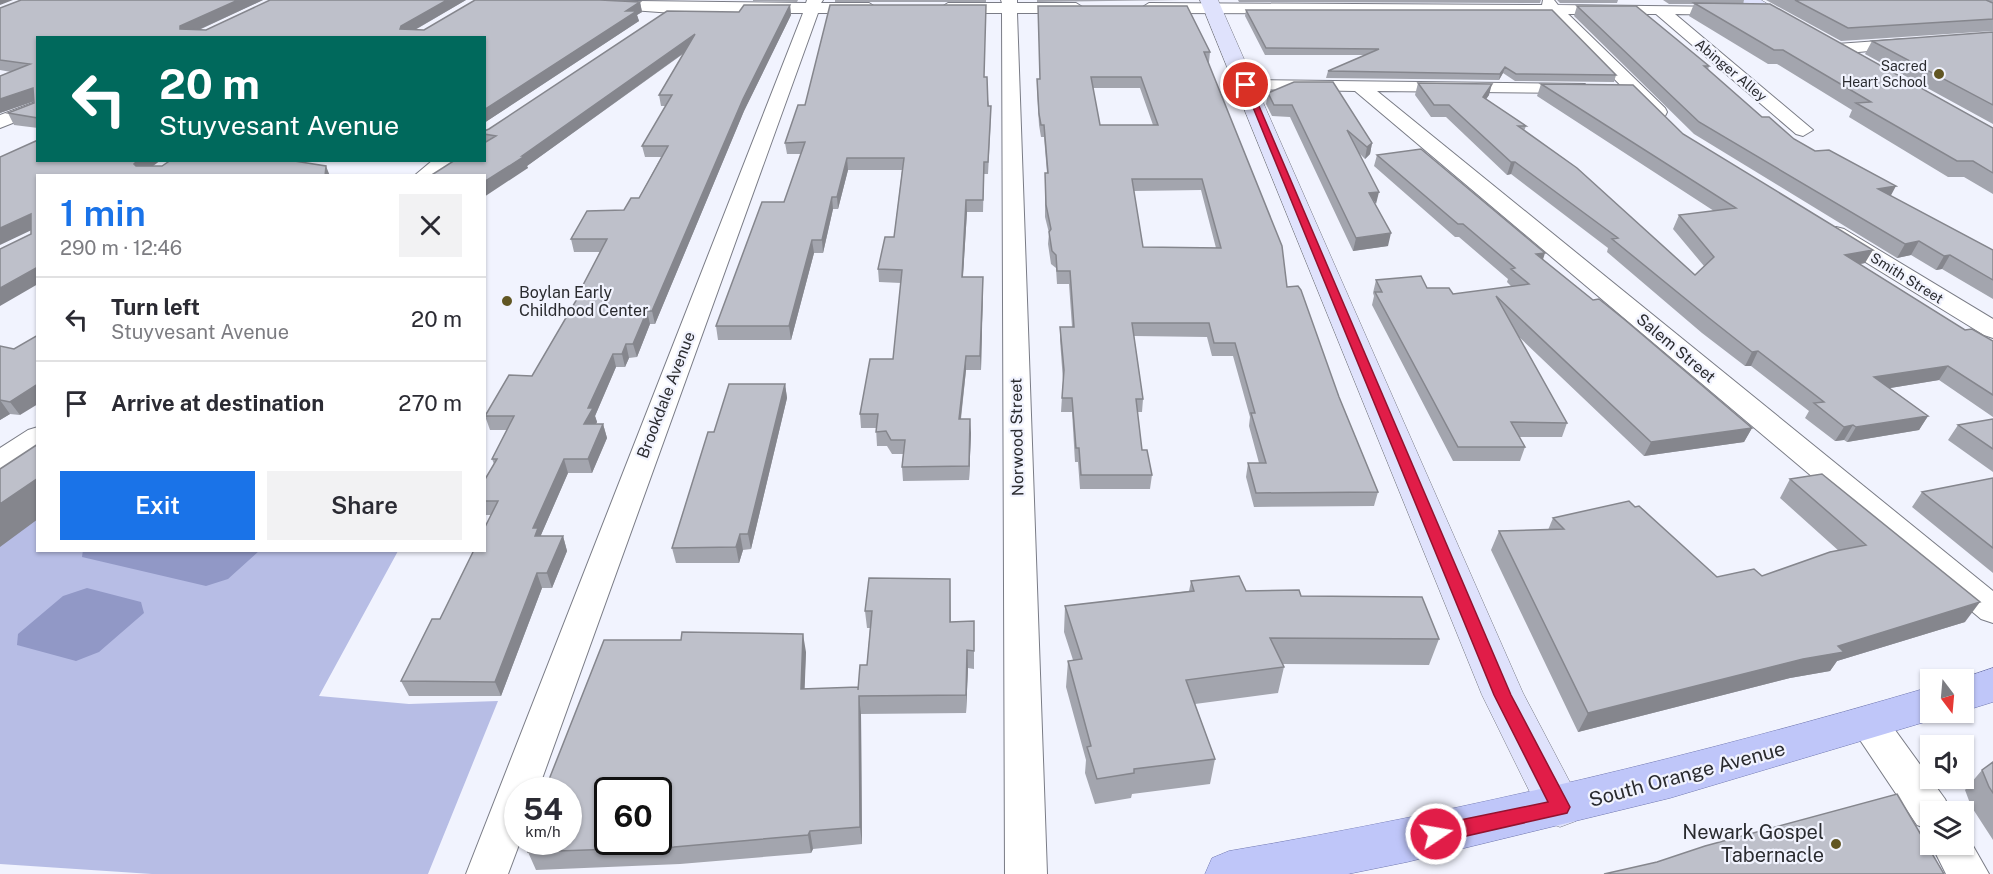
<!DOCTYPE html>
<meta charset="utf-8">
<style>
:root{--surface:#fff;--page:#f2f2f3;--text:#2b2b33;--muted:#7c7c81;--line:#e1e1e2;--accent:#1a73e8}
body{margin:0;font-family:"Public Sans",sans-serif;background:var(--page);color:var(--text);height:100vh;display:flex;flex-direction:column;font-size:22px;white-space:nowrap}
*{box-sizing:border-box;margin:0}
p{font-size:20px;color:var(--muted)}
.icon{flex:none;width:33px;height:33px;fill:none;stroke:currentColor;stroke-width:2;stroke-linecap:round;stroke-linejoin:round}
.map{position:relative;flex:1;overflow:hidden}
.sheet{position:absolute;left:36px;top:174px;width:450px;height:378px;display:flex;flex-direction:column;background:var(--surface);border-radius:0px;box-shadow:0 2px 4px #0004}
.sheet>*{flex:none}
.hud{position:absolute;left:36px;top:36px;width:450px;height:126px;border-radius:0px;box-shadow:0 2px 4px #0004;background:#00695c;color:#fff;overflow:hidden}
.needle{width:39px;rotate:164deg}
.controls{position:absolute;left:1920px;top:669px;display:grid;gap:12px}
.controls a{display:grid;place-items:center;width:54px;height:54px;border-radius:0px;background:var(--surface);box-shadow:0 2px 4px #0004;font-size:30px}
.speed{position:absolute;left:504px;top:777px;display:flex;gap:12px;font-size:30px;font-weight:700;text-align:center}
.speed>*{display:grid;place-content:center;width:78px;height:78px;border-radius:50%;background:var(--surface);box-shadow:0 2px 4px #0004;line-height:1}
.speed small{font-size:15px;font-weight:400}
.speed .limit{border:3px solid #111;border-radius:9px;background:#fff;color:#111}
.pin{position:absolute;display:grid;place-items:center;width:51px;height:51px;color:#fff;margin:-26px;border:3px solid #fff;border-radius:50%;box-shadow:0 2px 6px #0007}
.me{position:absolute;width:66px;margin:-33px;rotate:78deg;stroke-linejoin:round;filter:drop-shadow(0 0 4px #0008)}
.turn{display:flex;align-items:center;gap:21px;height:126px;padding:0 24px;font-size:27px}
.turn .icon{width:78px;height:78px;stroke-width:2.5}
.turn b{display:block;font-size:42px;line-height:51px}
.round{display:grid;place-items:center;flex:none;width:63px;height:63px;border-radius:0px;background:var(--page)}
.overview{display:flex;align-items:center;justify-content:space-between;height:102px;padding:0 24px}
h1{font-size:36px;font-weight:600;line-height:45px;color:var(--accent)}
.primary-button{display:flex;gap:12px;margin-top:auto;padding:12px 24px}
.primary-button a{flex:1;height:69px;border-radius:0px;background:var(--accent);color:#fff;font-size:24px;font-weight:600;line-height:69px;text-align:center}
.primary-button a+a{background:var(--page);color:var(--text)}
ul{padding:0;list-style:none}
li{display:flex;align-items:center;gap:18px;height:84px;padding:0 24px;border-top:2px solid var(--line)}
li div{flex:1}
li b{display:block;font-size:22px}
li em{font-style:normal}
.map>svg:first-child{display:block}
</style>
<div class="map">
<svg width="1993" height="874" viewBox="0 0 1993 874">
<rect width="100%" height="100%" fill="#f1f3fe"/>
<path fill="#b7bde5" d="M37,471l1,79 360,1 -79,145 90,8 89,-3 -70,173h-276l-152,-10v-368z"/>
<path fill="#9198c6" d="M83,550h176v1l-31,28 -22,7 -124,-29z
M87,588l54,14 3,11 -45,39 -23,9 -59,-16 1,-11 45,-38z"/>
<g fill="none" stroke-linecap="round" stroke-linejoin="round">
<g stroke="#7a7c86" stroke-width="2">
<path id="minor" d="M554,0l252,3 1,-3h16l-2,3h48l8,5 -8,5h-51l-280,777h-20v52h2l-12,32h-42l337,-861h-130l-111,-8z
M1001,0h16v3h59l8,5 -8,5h-59l30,861h-42l-3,-861h-54l-8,-5 8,-5h54z
M1543,0h11l4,5 177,2 3,3 -3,3 -5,2 -55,-1 138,116 -10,6 -7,-2 -140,-120h-88l97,94 2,4 -2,4h-14l-101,-102 -401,-1 -8,-5 8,-5 393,2z
M1906,39l6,2 2,3 -2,3 -75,7 -8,-5 8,-5z
M1246,80l339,4 3,4 -3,4 -6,1 -202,-2 616,500v32l-12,-4 -626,-528 -115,-2 -3,-4 3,-4z
M38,101v12l-38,15v-13z
M433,160h24l-19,16h-24z
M1836,227l8,2 149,90v19l-9,-3 -156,-96 -3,-5 3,-5z
M38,427v23l-28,19 -10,2v-23l28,-18z
M1869,708l13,4 63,87 6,13h-21v18l-13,-5 -61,-91 -6,-11 6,-11z
M1964,830l25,44h-43l-15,-30h33z"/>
</g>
<g stroke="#7a7c86" stroke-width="1">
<path id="secondary" d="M1200,0h18l305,693 60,114 -7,14 -16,6 -16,-6 -62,-126z
M1739,0h22l43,26 -3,4h-12z"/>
</g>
<g stroke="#7077b0" stroke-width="1">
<path id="primary" d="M1993,668v34l-29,9v-31h-7z
M1930,687v25h17l-2,4 -275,82 -263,64 -59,12h-143l7,-16 17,-7c237,-40 470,-96 701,-164z"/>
</g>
<use href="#minor" fill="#fff" fill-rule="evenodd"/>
<use href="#secondary" fill="#dfe2fc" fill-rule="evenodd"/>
<use href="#primary" fill="#bfc6f9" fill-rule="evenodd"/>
</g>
<path fill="#a3a5ae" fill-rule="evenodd" d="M21,0h242l-64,30h7l260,-30 -51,30h9l216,-28 2,10 -5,3 2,6 -155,102 -446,-85v90l-24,-3 -6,-12 26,-10v-2l-34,12 11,-41 -11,-2v-62z
M753,0h45l-1,2 -44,-1z
M835,0h151v2h-151z
M1037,0h143l-143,2z
M1238,0h303l-1,3 -301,-1z
M1557,0h61l-1,3h-57z
M1663,0h81l-1,4 250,124v66l-29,-17h-16l-99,-60 3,-7 -75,-46h-9l-79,-48 5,-12h-25z
M1766,0h227v31l-152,10z
M790,5l1,10 -47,96 -89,213h-5l-13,33 -8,1 -4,9h-9l-21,49 2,6 -1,2h7l4,14 -15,35h-24l-27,62v1h22l4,15 -15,37h-10l-41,108h-92l-8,-15 39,-62 51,-104h-7v-34l10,-17 -2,-5 15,-29h-17l-5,-14 47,-40 50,-86v-3l18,-35h-26l-3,-13 53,-29 15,-12 22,-41h-16l-3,-11 24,-40h-5l-2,-11 24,-41 -156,112 1,2 -44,8v-45l255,-119z
M1038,6l172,46 -1,10h-1l79,225 52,110 39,95 -4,14 -120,1 -8,-30 2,-14h11l-10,-37 1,-9 -17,-61h-21l-5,-19 -73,-1 9,63 -1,13h-5l5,38 10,25 -2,14h-70l-2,-27h-3l-3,-50h-11l2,-31 -3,-41v-13h12l-3,-43h-12l-1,-16 -5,-4 -3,-20 1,-11 -4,-16v-44h2l-3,-36h-3l-2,-12 -2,-36v-10h3zM1093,88h47l13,37h-53zM1201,190l15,58 -73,-1 -9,-56z
M1577,6l132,60 -1,4 54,47 32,22 97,57 102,54v49l-51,-30 -6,1 -25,-15 -14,3 -203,-124 -120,-118z
M1246,10l370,65 -2,7 -99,-1 -12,-8 -4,7 -173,-2 2,-7 37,-16h-100l-20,-39z
M1993,32v92l-128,-70 7,-13z
M984,77l7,40 -3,57h-4l-1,38h-16l-4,65h20l-2,93h-15l-5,49 10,14 -2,47 -66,1 -1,-14 1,-13h-11l-5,-8h-10l-1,-18h-15l-1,-14 33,-55 8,-76 -22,-1 -1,-13 16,-32 8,-67h-54l-10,39h-5l-10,44h-9l-23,87h-73l-2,-14 68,-124 17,-48h-14l-2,-11 20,-38z
M1418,83l71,12 -3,4 40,27 -2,5 171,144 9,-9 -31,-37 6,-14 35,-4 -177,-115 4,-12 142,50 182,129 -5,1 105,66 28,11v76l-54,-37 -49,8 38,28 -9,14 -72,12 -3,-2 -9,1 -30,-23 4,-7 -58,-45h-6l-43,-33 -95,-81 1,-4 -97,-74 -4,1 -61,-58h-15l-16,-22z
M1268,93l104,50 -2,11 -5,5 -5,-5 28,92 -35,5 -63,-134 -18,-1 -6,-12z
M1377,155l166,105 209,168 -8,14 -100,14 -127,-121 50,88 -5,14h-43l6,10 -5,14h-67l-81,-156 2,-9 -1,-3 3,-13 51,8 26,6 59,-7 -5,-5 1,-3 -49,-42h-4l-81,-71z
M0,346l20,69 -10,-1 -10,6z
M785,384l2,14 -36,151 -8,1 -4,13h-63l-4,-15 42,-116z
M1993,419v53l-45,-32 10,-15z
M1993,478v95l-81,-66 10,-15z
M1790,479l175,143 -128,39 -7,10 -40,7 -212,54 -87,-182 8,-19 49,-1 5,-12 82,-11 82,70 45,-1 77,-25 -59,-53z
M950,579l1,43 23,17v30l-6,-1 -2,45 -105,1 1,130 -49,5 -2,4 -131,11 -144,6 -8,-18 278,-200 -2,37 54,-2 9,-22 3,-37h-3l-2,-17z
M1191,581l55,10 55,5 138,43 -10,26 -146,-1 1,3 -6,26 -83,11 20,55 -5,25 -78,10 -1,4 -36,6 -10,-31 1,-13 -20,-73 2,-26 5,-1 -9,-28 1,-26 124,-15z
M1993,762v78l-22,-34 -6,-16 17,-20z"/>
<path fill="#85868d" d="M0,0h13l-13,5z
M238,0h25l-78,36 -5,-7v-3z
M447,0h19l-62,36 -4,-7 1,-3z
M640,2l2,10 -5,3 2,6 -155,102v-13z
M790,5l1,10 -47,96 -89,213 -3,-13 91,-212z
M695,34l1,10 -169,122 1,2 -44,29v-15z
M1505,67l-2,6 -4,7 1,-6z
M1492,84l-3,11 -9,13 3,-11z
M33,88l5,12 -38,13v-14z
M1372,143l-2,11 -5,5 2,-12z
M847,158l1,12 -10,39 -1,-12z
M138,160h23l-21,16 -6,-12z
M1511,162h4l-4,12 -4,1z
M326,166l4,10h-5z
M1896,186l-7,13 -11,-10z
M1379,192l-3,12 -7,-11z
M832,197l1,12 -10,44 -1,-13z
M966,200l1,12 -5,78v-13z
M31,214l7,13 -38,18v-17z
M1391,233l-3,13 -35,5 3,-13z
M812,240l2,13 -23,87 -2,-14z
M1919,241l-8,14 -14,3 8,-14z
M1873,250l-8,13 -27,5 7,-13z
M1545,253l-4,13 -5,-12z
M1950,255l-8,14 -6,1 8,-14z
M38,267v17l-38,22v-18z
M983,277v13l-2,80 -1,-14z
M647,311l3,13 -13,33 -4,-13z
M626,344l3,14 -4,9 -3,-13z
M1758,351l-7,15h-6l7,-14z
M613,354l3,13 -21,49 2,6 -9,16 -4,-14 4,-16z
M966,356v14l-7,63v-14z
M1948,366l-9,14 -73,12 8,-15z
M38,384v20l-18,11 -10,-13z
M785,384l2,14 -36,151 -3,-15z
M0,400l10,14 -10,6z
M1928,416l-9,14 -72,12 9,-15z
M970,419l1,14 -2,47v-14z
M603,424l4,14 -15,35 -4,-14z
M1853,425l-9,15 -9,1 9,-14z
M1752,428l-8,14 -100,14 7,-14z
M564,459l4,14 -27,62 2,7 -8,-6 -2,-8z
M38,478v41l-38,28v-43z
M740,534l3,16 -4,13 -3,-16z
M563,536l4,15 -15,37 -5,-15z
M537,573l5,15 -41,108 -6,-14z
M1980,602l-15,20 -128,39 -7,10 -40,7 -212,54 10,-19 250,-67z
M803,634l3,18 -2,55 -3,-18z
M967,650l1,18 -2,45v-18z
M859,696l2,18 1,130 -2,-17z
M810,831l3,18 -2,4 -3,-18z"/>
<path fill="#bec0ca" stroke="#85868d" stroke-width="1.5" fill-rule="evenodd" d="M21,0h217l-58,26v3l26,1 64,-30h177l-46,26 -1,3 24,1 51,-30h125l40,2 -14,9h11l-153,99v-72h-446v80l-30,-5 26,-10 -1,-15 -33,11v-23l30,-12 -30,-4v-52z
M1795,0h191l7,3v16l-145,9z
M1694,3l76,1 223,124v45l-20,-12h-16l-101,-58 15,-1 -88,-52h-9z
M744,5h46l-47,94 -91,212h-5l-14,33h-7l-4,10h-9l-25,54h5l-9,16h19l-15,35h-24l-31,69h5l-3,8h28l-16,37h-10l-42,109 -94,-1 31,-62h8l34,-69h10v-21l14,-28h-14v-20l13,-22h-5l22,-43h-29l24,-41 23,1 52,-89h-2l25,-48h-36l16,-28 37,-1 7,-12h8l29,-52h-26l30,-51h-13l36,-61 -173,122h3l-41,26v-6h-54l25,-16h29v-17l12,-7 -12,-2v-3l5,-2 178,-118 72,1z
M830,5h156l-2,72h3l1,29h3l-3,56h-4l-1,38h-17l-4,77h21l-3,79h-14l-7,63h11l-1,47 -67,1 3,-27h-14l-5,-9 -10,1 2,-18h-18l10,-55h23l9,-89 -24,-1 7,-32h9l10,-79h-57l-10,39h-5l-10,43h-10l-23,86h-73l46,-124h22l21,-60 -20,1 13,-38h7z
M1038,6h149l23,46h-6l78,194 5,41 11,-1 3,4 38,107 39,95 -122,1 -8,-30h18l-15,-50h4l-20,-70h-21l-5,-20h-77l11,76h-7l6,51h5l5,25h-71l-2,-27h-3l-4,-50h-10l2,-28 -4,-43h14l-4,-56h-13l-1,-16 -4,-4 -3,-19 2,-3 -5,-24 -1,-32h3l-4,-48h-3l-2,-11 -2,-35h3zM1091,77h50l17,48h-58zM1132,179h70l19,69 -78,-1z
M1577,6h59l73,60h-5l58,51h7l25,22 21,12 14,-1 67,36 -18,3 115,61v30l-43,-25 -6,1 -25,-15 -14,3 -206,-122z
M1246,10h306l64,65 -100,-1 -11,-7 -5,7 -172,-3 51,-22 -113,-1z
M1993,32v73l-121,-64z
M1294,82h39l39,61 -5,4 -20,-17 32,62 -10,1 22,40 -35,5 -64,-133h-18l-6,-12z
M1418,83l74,1 -9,13 43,29h-8l59,42 118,107 19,-18 -35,-42 57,-7 -195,-124 92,1 50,49 190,116 -28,5 120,75 7,-1 21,12v54l-45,-29 -74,11 54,39 -72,11 -3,-2 -9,2 -30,-24 10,-1 -66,-51 -6,1 -43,-34 -97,-79 6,-1 -103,-76h-4l-62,-57h-15z
M38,140v20h100l-4,4 2,2h26l9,-6h117l38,6 -1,10h-287v91l-38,21v-39l31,-15v-20l-31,14v-71z
M1421,149l124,104 -9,1 57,46 6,-1 26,21 127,108 -101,14 -155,-146 71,127 -56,-1 14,25h-67l-83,-155h7l-6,-12 45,-4 6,12h22l4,6 76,-10 -18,-15 4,-1 -52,-44h-5l-81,-69z
M38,335v49l-28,18 -10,-2v-54l14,3z
M729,384h56l-37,150h-8l-4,13 -64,1 36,-116h6z
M1993,419v30l-35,-24z
M38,444v34l-38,26v-35z
M1822,474l158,128 -142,44 6,6 -41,7 -215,54 -89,-182 65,-2 -11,-11 76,-17 6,6 4,-1 78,71 37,-8 8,7 68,-24 36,-7 -76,-66z
M1993,478v70l-71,-56z
M1239,576l7,15 53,-1 2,6 121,1 17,42 -169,-1 14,29 -98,13 29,79 -81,10v4l-37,6 -10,-32 4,-1 -23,-85 14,-2 -17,-53 129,-15 -3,-10z
M869,578l81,1v43l24,-1v30l-7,-1 -1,45 -107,1 1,131 -50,4 -2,4 -134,12 -146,5 3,-10h37v-52h-22l4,-13 54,-137h77l1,-8 121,2 -2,55 57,-2v3l2,-25h7l5,-54h-7zM608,790h50v52h-50z
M1993,762v31l-4,-6 -7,-17z
M1897,794l47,80h-340l53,-12 48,-16z"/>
<path fill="#e11d48" stroke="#92132f" stroke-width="1.5" d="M1243,83l7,2 261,610 59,112 -3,6 -131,30 -7,-3 -2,-6 2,-6 7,-3 112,-23 -54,-107z"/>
<g fill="#615623" stroke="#f1f3fe" stroke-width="2">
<circle cx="1939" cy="74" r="6"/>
<circle cx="507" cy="301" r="6"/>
<circle cx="1836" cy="844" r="6"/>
</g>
<g text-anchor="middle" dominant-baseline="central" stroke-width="4.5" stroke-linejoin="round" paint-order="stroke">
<g font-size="14" fill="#2a2b2f" stroke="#f1f3fe" text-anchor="end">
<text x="1927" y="66">Sacred<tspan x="1927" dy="16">Heart School</tspan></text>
</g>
<g font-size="14" fill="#2a2b2f" stroke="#f1f3fe">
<text transform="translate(1731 70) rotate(40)">Abinger Alley</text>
<text transform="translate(1907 278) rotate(32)">Smith Street</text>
</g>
<g font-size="16" fill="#2a2b2f" stroke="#f1f3fe" text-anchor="start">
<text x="519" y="292">Boylan Early<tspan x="519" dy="18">Childhood Center</tspan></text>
</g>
<g font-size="16" fill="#2a2b2f" stroke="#f1f3fe">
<text transform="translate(1676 348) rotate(40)">Salem Street</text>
<text transform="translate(666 395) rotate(-69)">Brookdale Avenue</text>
<text transform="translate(1017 437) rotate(-91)">Norwood Street</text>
</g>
<g font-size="20" fill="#2a2b2f" stroke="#f1f3fe">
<text transform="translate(1687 774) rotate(-15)">South Orange Avenue</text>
</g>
<g font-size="20" fill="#2a2b2f" stroke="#f1f3fe" text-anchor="end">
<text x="1824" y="832">Newark Gospel<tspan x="1824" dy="23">Tabernacle</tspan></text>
</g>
</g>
</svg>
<div class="controls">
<a><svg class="needle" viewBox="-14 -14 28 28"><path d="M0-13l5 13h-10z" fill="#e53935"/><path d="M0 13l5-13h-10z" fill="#7c7c81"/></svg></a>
<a><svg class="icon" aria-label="sound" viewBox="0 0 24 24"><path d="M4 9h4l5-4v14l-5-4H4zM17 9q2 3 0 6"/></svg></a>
<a><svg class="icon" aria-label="layers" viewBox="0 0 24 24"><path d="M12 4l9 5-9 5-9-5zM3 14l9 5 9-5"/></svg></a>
</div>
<div class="speed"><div>54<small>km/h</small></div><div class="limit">60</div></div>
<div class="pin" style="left:1246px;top:85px;background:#d93025"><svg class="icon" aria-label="arrive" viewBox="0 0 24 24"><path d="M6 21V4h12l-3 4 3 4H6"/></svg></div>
<svg class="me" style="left:1436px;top:834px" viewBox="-20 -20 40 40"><circle r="17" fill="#e11d48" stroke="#fff" stroke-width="3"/><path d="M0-11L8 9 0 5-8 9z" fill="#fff"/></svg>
<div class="hud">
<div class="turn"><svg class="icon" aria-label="left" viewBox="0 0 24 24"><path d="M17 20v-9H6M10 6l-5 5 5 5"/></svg><div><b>20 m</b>Stuyvesant Avenue</div></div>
</div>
<section class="sheet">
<div class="overview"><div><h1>1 min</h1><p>290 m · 12:46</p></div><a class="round"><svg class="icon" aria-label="close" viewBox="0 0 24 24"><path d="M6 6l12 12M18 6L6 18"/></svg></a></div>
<ul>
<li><svg class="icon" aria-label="left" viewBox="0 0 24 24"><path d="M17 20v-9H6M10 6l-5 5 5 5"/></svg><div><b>Turn left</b><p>Stuyvesant Avenue</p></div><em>20 m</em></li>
<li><svg class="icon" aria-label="arrive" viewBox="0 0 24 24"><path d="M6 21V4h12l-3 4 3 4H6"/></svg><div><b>Arrive at destination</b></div><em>270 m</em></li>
</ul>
<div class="primary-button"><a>Exit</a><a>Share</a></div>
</section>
</div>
